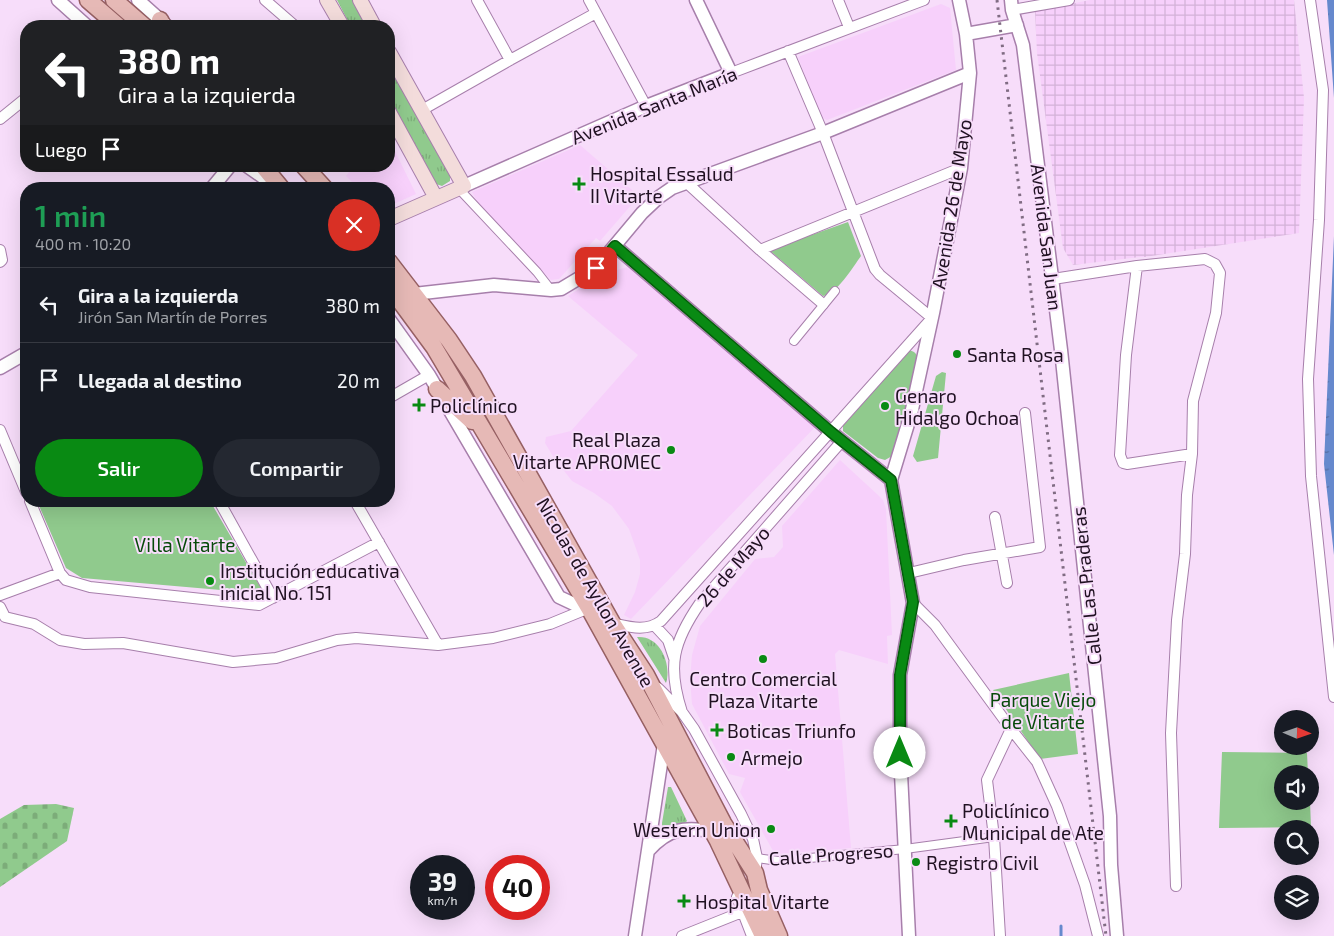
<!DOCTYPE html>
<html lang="es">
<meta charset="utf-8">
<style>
:root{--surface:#171b24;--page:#242831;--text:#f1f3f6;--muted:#9ea1a6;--line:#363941;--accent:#098a13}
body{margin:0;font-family:"Exo 2",sans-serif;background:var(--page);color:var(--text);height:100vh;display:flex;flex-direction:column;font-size:19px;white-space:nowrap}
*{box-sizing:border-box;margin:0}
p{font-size:16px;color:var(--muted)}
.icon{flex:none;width:28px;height:28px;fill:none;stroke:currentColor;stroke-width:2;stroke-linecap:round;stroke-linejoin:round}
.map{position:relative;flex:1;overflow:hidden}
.details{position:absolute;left:20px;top:182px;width:375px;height:325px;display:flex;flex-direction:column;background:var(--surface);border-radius:20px;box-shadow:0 5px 20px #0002}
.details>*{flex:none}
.guide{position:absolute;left:20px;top:20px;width:375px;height:152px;border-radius:20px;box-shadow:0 5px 20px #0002;background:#202124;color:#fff;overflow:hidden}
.needle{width:32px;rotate:92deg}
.buttons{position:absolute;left:1274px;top:710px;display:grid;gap:10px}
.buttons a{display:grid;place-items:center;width:45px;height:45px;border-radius:50%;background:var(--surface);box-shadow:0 5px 20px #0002;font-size:25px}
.speed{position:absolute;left:410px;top:855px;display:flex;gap:10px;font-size:25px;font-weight:700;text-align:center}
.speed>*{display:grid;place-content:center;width:65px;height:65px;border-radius:50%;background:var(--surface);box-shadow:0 5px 20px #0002;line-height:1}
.speed small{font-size:12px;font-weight:400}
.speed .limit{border:8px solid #d22;background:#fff;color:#111}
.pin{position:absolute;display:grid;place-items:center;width:42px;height:42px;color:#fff;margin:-21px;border-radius:10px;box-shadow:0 2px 8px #0006}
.me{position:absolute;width:55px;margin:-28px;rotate:0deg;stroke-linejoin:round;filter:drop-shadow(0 0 4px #0008)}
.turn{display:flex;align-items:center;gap:18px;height:105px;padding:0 15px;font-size:22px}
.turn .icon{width:65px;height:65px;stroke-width:2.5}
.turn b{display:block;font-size:35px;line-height:42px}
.then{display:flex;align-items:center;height:48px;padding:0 15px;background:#0003;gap:10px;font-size:19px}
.round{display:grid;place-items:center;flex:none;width:52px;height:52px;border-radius:26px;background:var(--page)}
.overview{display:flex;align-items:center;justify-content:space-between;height:85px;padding:0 15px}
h1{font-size:30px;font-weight:600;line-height:38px;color:#1e9e55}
.primary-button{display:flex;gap:10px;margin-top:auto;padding:10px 15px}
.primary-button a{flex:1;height:58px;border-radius:30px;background:var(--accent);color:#fff;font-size:20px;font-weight:600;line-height:58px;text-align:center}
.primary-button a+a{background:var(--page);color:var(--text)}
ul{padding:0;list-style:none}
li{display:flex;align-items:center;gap:15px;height:75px;padding:0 15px;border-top:1px solid var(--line)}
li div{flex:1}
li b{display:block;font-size:19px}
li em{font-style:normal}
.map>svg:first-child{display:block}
</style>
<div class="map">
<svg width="1334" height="936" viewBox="0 0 1334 936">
<defs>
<pattern id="industrial-grid" width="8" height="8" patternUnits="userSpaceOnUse" patternTransform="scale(1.25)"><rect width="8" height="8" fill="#f7d0fb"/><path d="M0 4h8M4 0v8" fill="none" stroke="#d3b2d7"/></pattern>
<pattern id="grass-tufts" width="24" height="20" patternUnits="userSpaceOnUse" patternTransform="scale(1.25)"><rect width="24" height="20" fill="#90ca8d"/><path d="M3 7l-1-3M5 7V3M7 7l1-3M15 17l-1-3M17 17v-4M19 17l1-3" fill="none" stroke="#7cac79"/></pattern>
<pattern id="cemetery-stones" width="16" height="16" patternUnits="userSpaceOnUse" patternTransform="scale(1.25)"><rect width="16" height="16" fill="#90ca8d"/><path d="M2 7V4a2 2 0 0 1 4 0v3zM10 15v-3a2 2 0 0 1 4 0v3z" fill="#7cac79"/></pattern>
<pattern id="water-ripples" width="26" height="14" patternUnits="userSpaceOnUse" patternTransform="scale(1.25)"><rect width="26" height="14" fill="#6689cd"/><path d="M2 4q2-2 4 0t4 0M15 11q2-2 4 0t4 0" fill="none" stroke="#546fa6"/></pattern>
</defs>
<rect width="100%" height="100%" fill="#f7ddfa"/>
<path fill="#f7d0fb" d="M941,4l9,4 6,62 -129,50 -6,-3 -23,-60z
M389,139l27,55 -27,12v-17h-30l-13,-13 8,-10h35z
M580,145l59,51 -39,45 -4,-3 -37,41 -8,1 -73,-77 -6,-11z
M628,267l188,159 -185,193 -7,-4 11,-23 5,-18v-14l-11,-31 -17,-23 -18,-13 -22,-12 -18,-23 -9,-15 1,-6 25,-6 67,-76 -70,-59 23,-15 29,-12z
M840,460l38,35 5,5 3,9 6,126 -5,1 1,28 -49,-14 -4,4 16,194 -72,6 -4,-1 -3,-4 -32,-57 5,-14 -16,-4 -37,-70 -2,-25 2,-24 8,-29 55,-67 19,-2 9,-10 -1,-21z"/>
<path fill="url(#industrial-grid)" d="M1090,0h204l10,98 -5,135 -154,24h-5l-67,8 -10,-17 -26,-195 -2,-42z"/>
<path fill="url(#grass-tufts)" d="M337,0h17l9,19 -1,3 -6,4 -6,-1z
M389,63l61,112v6l-8,5 -6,-2 -47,-86z
M637,637c23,-2 35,27 29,46z
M668,787h3l16,34 -2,2 -20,5 -3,-1v-4z"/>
<path fill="url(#cemetery-stones)" d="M56,804l18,4 -7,33 -67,46v-68l24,-14z"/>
<path fill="#90ca8d" d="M848,222l13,34c-8,11 -25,39 -38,40l-54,-46z
M908,350c7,1 9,4 11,11l-25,94 -9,5 -7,-2 -35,-27v-8z
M942,372l4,1 -8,85 -21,4 -4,-6 23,-80z
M37,501h173l51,87 -17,4 -162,-14 -16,-10z
M1069,673l9,81 -38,5 -47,-69z
M1222,752l85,1 1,21h-26v27h28l1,26 -92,1z"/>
<path fill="url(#water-ripples)" d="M1327,0h7v98z
M1334,236v319l-10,-91z"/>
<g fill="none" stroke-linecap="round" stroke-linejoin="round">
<path stroke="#6689cd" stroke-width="3" d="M1061,926v10"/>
<g stroke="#a77fab" stroke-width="10">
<path id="pedestrian" d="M458,188l79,84 14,18
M794,341l41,-50
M757,858l21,3 127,-12 89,-12"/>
</g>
<g stroke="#a77fab" stroke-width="12">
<path id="minor" d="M265,0l30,26
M477,0l33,60
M589,0l57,106
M838,0l11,27
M1310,0l13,90 -4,130 -11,159 3,97 23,221
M1012,10l57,-10
M731,73l193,-73
M422,110l88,-50 86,-47
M0,119l26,-21
M687,183l73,67 63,54
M0,250l2,10 -2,2
M760,250l201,-82
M1137,266l-11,89 -6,100 3,8 4,1 65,-10
M1053,279l84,-13 68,-7 10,5 5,9 -4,40 -23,88 -1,53 -5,41 -2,59 -8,66 -6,113 5,153
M389,398l40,-23
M0,430l26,62
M30,501l30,72 6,7 24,7 169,18 120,-63
M219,501l54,97
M355,501l83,144
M995,517l12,66
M909,573l55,-13 76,-13 -15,-134
M0,595l60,-22
M913,603l22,22 76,104 26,33 20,44 28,79 13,51
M0,607l5,10 29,7 26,16 24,4 39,-1 110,19 43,-4 61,-18 19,-2 82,7 55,-7 57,-14 39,-16
M612,623c18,4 34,9 49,-2l271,-303 -52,-43 -5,-6 -52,-136 -35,-82
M655,626l13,14 6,18
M658,688l24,24 12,17 47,85 12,25 4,19 -2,15
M682,712c-15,-46 -9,-70 18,-109l142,-162
M737,897l15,39
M682,936l60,-24
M1000,936l-6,-99 -7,-57 24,-51"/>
</g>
<g stroke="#a77fab" stroke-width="15">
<path id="tertiary" d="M58,0l29,26
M138,0l28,25
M1011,0l1,10 11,35 38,305 49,466 1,49 6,71
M966,34l51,-9
M247,166l27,19
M464,186l182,-80 85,-33 -35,-73
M211,189l19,-23
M615,246l216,186 60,48 22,123 -13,72v78l9,183
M414,294l80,-9 57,5 10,-1 35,-21 46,-55 17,-16 13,-9 151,-55 147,-60
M389,319l40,56 130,222 17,8 13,3
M0,368l26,-15
M891,480l20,-66 22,-101 28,-145 9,-95 -4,-39 -7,-34
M649,850c20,-22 35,-23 63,-19
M635,936l29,-192"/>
</g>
<g stroke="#a77fab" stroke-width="16">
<path id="secondary" d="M327,0l15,26
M360,0l14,26
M389,52l75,134 -75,33
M389,112l47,86"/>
</g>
<g stroke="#966063" stroke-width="19">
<path id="primary" d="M88,0l30,26
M114,0l30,26
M160,20l3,6
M263,166l19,23
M304,166l21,23
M389,262l60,78 24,36 139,247 34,52 77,148 32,50 4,17 20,46
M389,286l45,61 155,261 129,233 45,95
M437,389l35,32"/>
</g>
<use href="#pedestrian" stroke="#fff" stroke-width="8"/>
<use href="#minor" stroke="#fff" stroke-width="10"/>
<use href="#tertiary" stroke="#fff" stroke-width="12"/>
<use href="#secondary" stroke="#f3dcdb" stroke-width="14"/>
<use href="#primary" stroke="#e6b9b6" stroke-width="16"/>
<path stroke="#806c83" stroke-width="3" stroke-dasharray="2.5 5" stroke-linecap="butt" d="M997,0l109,936"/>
</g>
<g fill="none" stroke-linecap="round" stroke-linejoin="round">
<g stroke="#065a0c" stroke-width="12">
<path id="route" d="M596,268l19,-22 216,186 60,48 22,122 -13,73v78"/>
</g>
<use href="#route" stroke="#098a13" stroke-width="9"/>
</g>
<g fill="#098a13" stroke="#f7ddfa" stroke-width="2">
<path d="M576.5 176.5h5v5h5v5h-5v5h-5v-5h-5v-5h5z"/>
<circle cx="957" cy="354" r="5"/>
<path d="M416.5 397.5h5v5h5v5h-5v5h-5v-5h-5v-5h5z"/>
<circle cx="885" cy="406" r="5"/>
<circle cx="671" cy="450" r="5"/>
<circle cx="210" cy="581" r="5"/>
<circle cx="763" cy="659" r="5"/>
<path d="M714.5 722.5h5v5h5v5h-5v5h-5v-5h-5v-5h5z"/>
<circle cx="731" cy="757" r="5"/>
<path d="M948.5 813.5h5v5h5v5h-5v5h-5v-5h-5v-5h5z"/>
<circle cx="771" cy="829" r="5"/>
<circle cx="916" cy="862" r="5"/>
<path d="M681.5 893.5h5v5h5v5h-5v5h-5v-5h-5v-5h5z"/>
</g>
<g text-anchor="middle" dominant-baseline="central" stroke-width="4" stroke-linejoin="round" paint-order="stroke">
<g font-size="19" fill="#201122" stroke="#f7ddfa">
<text transform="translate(654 105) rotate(-22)">Avenida Santa María</text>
<text transform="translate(951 204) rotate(-81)">Avenida 26 de Mayo</text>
<text transform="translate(1047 237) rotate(83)">Avenida San Juan</text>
<text transform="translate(733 566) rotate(-49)">26 de Mayo</text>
<text transform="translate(1086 586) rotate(-96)">Calle Las Praderas</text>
<text transform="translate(596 592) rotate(60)">Nicolas de Ayllon Avenue</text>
<text transform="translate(831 854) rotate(-4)">Calle Progreso</text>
</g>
<g font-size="19" fill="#201122" stroke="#f7ddfa" text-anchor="start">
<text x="590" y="173">Hospital Essalud<tspan x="590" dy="22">II Vitarte</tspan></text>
<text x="967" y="354">Santa Rosa</text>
<text x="895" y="395">Genaro<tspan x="895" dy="22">Hidalgo Ochoa</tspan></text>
<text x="430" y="405">Policlínico</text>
<text x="661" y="439" text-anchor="end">Real Plaza<tspan x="661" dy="22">Vitarte APROMEC</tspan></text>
<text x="220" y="570">Institución educativa<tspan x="220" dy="22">inicial No. 151</tspan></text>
<text x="763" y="678" text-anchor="middle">Centro Comercial<tspan x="763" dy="22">Plaza Vitarte</tspan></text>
<text x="727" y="730">Boticas Triunfo</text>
<text x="741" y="757">Armejo</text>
<text x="962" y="810">Policlínico<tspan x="962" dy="22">Municipal de Ate</tspan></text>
<text x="761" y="829" text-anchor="end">Western Union</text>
<text x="926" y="862">Registro Civil</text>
<text x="695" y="901">Hospital Vitarte</text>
</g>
<g font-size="19" fill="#074a0a" stroke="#f7ddfa">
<text x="185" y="544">Villa Vitarte</text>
<text x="1043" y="699">Parque Viejo<tspan x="1043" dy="22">de Vitarte</tspan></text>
</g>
</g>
</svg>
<div class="buttons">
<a><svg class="needle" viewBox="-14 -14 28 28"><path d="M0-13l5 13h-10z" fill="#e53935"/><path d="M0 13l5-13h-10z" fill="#9ea1a6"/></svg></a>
<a><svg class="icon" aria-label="sound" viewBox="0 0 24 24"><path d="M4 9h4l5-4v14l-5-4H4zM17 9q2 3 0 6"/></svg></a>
<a><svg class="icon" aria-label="search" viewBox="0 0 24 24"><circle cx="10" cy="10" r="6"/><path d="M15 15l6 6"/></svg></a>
<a><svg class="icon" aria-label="layers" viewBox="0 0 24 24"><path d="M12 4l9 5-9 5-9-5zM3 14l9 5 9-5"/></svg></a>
</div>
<div class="speed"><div>39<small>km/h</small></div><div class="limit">40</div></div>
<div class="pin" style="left:596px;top:268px;background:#d93025"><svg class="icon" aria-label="arrive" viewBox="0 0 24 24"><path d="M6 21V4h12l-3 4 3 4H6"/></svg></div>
<svg class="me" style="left:900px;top:753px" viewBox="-20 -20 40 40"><circle r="19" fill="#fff"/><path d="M0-13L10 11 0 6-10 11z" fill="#098a13"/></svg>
<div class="guide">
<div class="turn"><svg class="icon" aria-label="left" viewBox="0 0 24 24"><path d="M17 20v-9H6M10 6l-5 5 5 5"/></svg><div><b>380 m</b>Gira a la izquierda</div></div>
<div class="then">Luego<svg class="icon" aria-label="arrive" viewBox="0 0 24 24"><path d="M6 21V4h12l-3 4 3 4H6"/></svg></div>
</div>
<section class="details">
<div class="overview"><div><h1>1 min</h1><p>400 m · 10:20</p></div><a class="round" style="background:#d93025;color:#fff"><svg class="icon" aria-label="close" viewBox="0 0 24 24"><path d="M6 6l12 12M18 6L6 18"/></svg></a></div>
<ul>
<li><svg class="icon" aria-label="left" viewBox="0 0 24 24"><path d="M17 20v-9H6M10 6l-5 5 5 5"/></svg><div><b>Gira a la izquierda</b><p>Jirón San Martín de Porres</p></div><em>380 m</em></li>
<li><svg class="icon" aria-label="arrive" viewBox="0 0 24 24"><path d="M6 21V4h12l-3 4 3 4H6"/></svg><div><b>Llegada al destino</b></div><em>20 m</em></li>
</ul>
<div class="primary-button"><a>Salir</a><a>Compartir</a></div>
</section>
</div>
